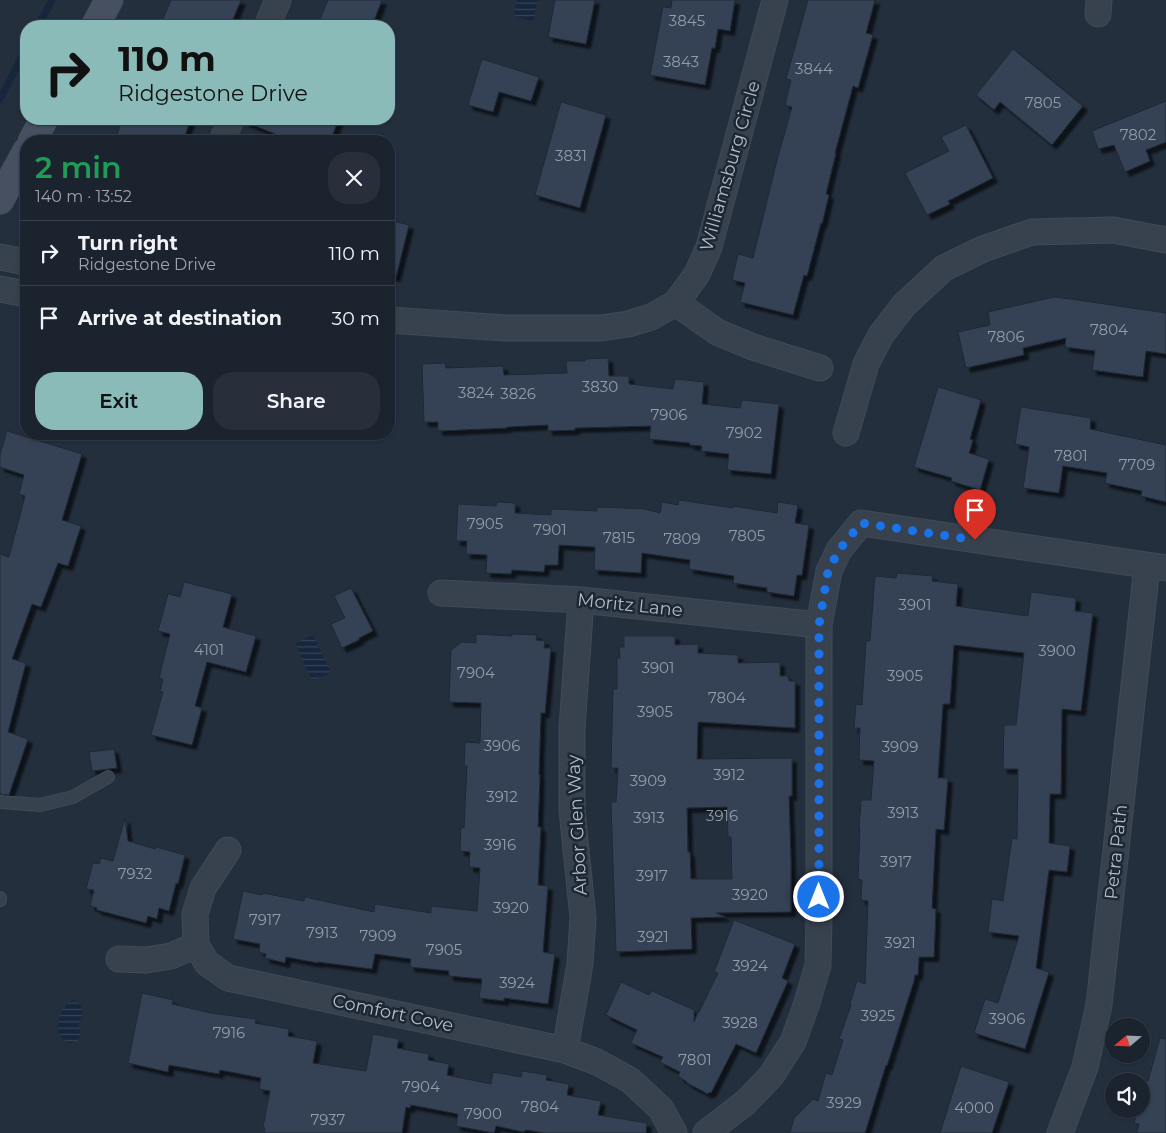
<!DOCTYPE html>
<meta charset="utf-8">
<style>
:root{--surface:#1b232e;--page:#282f3a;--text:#f1f3f6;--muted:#a0a4aa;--line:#39404a;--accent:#8bbbb9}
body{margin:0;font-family:Montserrat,sans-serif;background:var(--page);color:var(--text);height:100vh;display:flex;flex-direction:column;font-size:19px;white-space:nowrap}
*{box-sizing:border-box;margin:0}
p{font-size:16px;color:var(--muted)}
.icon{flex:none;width:28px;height:28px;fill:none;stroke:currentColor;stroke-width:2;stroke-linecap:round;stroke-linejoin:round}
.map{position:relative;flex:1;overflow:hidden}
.drawer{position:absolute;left:20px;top:135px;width:375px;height:305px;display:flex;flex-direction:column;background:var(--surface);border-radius:20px;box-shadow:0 1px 4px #0004,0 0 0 1px var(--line)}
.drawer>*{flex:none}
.banner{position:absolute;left:20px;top:20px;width:375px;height:105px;border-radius:20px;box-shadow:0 1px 4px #0004,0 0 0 1px var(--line);background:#8bbbb9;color:#111;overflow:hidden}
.needle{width:32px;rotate:251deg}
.controls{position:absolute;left:1105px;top:1018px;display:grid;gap:10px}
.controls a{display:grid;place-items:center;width:45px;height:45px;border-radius:50%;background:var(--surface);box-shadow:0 1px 4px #0004,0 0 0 1px var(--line);font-size:25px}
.pin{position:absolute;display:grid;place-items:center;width:42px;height:42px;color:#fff;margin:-51px -21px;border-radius:50% 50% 50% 0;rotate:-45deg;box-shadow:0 0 5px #0007}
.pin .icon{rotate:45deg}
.me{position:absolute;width:55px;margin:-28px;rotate:0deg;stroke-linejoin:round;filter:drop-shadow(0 0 4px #0008)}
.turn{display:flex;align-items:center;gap:18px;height:105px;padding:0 15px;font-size:22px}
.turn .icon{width:65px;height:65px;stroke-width:2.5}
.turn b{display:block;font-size:35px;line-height:42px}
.round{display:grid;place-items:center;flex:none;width:52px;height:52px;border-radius:20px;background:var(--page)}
.head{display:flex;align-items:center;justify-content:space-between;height:85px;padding:0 15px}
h1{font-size:30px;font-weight:600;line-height:38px;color:#1e9e55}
.button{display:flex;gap:10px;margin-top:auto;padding:10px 15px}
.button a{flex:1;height:58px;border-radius:20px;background:var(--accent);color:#111;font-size:20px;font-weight:600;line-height:58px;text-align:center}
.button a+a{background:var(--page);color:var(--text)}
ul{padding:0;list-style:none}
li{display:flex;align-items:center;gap:15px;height:65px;padding:0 15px;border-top:1px solid var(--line)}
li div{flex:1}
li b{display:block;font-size:19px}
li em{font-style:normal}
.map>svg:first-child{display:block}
</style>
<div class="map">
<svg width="1166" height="1133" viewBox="0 0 1166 1133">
<defs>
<pattern id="water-rules" width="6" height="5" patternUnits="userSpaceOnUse" patternTransform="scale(1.25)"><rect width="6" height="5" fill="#17263c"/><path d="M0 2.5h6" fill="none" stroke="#364457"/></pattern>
<filter id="shadow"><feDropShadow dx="4.5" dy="4.5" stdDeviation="1" flood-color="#0009"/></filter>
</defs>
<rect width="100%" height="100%" fill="#242f3e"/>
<path fill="url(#water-rules)" d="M517,0h22l-2,2 -3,18 -2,1 -16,-4 -2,-4z
M313,635l18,38 -19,8 -17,-38z
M73,1000l8,5 2,9 -4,8v3l2,11 -4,5 -8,2c-18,-8 -12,-34 4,-43z"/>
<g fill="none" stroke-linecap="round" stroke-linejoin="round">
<path stroke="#17263c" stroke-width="7" d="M38,26l14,-26
M0,99l26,-50"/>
</g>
<path fill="#364354" stroke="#1f2835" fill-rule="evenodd" filter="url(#shadow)" d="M171,0h70l-10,24 -14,-5 -4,7h-53z
M328,0h54l-10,26h-55z
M555,0h40l-9,44 -38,-7z
M672,0h63l-5,31 -12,-2 -3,19h-3l-7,37 -55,-10 13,-68 8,1z
M808,0h67l-9,33 7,2 -15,53 -5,-2 -18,67h1l-10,41 3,1 -7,29 -1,-1 -14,53 -3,-1 -11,40 -53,-13 5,-19 -13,-3 6,-26 15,4 24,-98 15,-53 -7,-2 6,-25 -5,-1z
M1013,49l70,57 -31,39 -52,-43 -6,8 -18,-15z
M482,59l57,18 -8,24 -32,-9 -6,20 -25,-7z
M1166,101v41l-20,8 4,11 -25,11 -11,-27 -16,4 -6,-18z
M561,102l45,13 -26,93 -45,-13z
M122,119h69l-8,22h-68z
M245,119h94l-9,22h-37l-48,-19z
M966,125l27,53 -45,23 2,3 -23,11 -22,-42 44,-22 -8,-14z
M389,220l20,5 -13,52 -7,-1z
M1054,297l24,3 88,13v41l-20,-3 -3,26 -51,-7 3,-19 -30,-4 1,-9 -43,10 1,7 -58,13 -8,-36 32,-7 -2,-13z
M608,358l1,18h20v8l44,5 2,-10 29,3 -2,22 38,4 2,-8 37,4 -8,70 -44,-4 2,-16 -28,-3 1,-5 -12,-1v-2l-41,-4 2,-13 -76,2v2l-27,1v-6l-41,2v1l-69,3v-9h-14l-2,-58 23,-1 1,5 57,-2 1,9 63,-2 -1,-12h19v-2z
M938,387l43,13 -11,39 3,1 -4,13 20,6 -9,31 -29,-9 1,-3 -38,-11z
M1021,407l70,11 -1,11 76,16v57l-25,-6 1,-5 -37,-8 2,-10 -44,-7 -4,27 -36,-5 6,-41 -14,-3z
M7,431l75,23 -20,66 19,6 -13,40 -10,-3 -17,44 -9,-3 -20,55 14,4 -18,69 20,7 -19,56 -9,-1v-240l9,3 16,-61 -6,-2 5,-19 -24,-8v-12z
M679,500l54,8v-2l44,7 1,-11 20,3 -3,18 14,2 -7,50h-5l-3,21 -27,-4v-4l-34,-5 1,-7 -45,-7 1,-9 -48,-7 -1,20 -47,-3 1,-23 -36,-2 -1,20h-13l-1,7 -32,-2 -1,4 -25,-1 1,-18 -21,-1 1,-13h-11l2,-37 38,2 1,-4 18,1v10l36,2v-6l46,2v-4l48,2 15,4 2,-11 16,3z
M897,573l36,3 -1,5 26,3 -2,22 72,10 3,-24 45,6 -1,13 18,2 -12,98 -19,-2 -1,85h-11l-1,49 21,3 -3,26 -18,-2 -13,98 13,4 -24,77 -51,-16 11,-34 13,4 21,-67 -31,-4 4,-33 11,2 9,-63 5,1 1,-70h-15l1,-44h12l8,-72 -70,-8 -4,59h-7l-5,74h10l-4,52 -8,-1 -4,79 4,1 -2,48h-15l-1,18h-3l-1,6 -27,85 -1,-1 -21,68h-75l4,-15 19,-19 5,2 8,-28 6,2 11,-35 -4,-1 12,-34 -1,-1 7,-23 8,3 3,-83 -7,-1 1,-20 -4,-1 2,-50h-1l2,-29h10l3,-39 -15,-1 1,-32h-6l2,-24 6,1 4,-64h4l5,-65 21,2z
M184,582l48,12 -9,33 33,9 -10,36 -39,-10 -12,44 7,2 -10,37 -41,-10 12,-43 -3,-1 3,-12 -4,-1 11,-44 -12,-3 10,-37 12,3z
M351,588l22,43 -14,7v2l-17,8 -11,-24 14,-6 -11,-22z
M476,634l36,2v-2l25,1 -1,5 9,1 -1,7h7l-6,65h-4l-2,62h1l-2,52h3l-3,58 10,1 -5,66 12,2 -7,50 -44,-6v3l-25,-3 3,-19 -33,-3v-5l-39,-4 1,-8 -36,-5 -3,15 -54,-7v1l-32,-6 -1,6 -20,-5 1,-4 -7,-2 1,-8 -27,-5 10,-48 19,4 1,-2 41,8 1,-4 69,15 1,-8 56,9v-7l46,5 3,-43 -11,-1 1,-15 -10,-1 1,-24 3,1 3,-62h-3l1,-24 15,1 1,-40 -32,-1 2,-52 11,-8 14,1z
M624,636h51v9l23,-1v9l40,2v8l42,-1v14h8l1,5h6v47l-97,-6 -1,37 95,-1v38h-3l2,65v51l-75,1 10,4 -35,1 1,31 -76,3 -5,-150h5l2,-34h-7l2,-79h4v-31h3l-1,-11h5zM727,807l1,30h3l1,42h-41l-1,-27h-2l-1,-44z
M114,749l3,19 -25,3 -3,-19z
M125,818l3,23 27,8 1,-2 29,8 -7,29 -2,-1 -7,28 -10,-3 -2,11 -9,-3 -2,7 -49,-13v-2l-7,-2 4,-16 -8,-1 7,-26 6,1 2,-6 12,3z
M734,920l61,24 -13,34 6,3 -32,72 -20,-9 -25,49 -2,-1 -1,2 -21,-11v-1l-9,-6 2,-4 -20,-10 3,-5 -32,-14 6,-13 -31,-15 15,-33 28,13 3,-4 42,19v12l4,-10h1l19,-39 -4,-1z
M142,993l31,7 -1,4 39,9 45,6 -1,4 34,6 -1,7 29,5 -4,22 53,8 7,-37 26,5 -2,9 32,6 -1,6 21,4 -2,11 44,9 2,-12 28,5 1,-6 25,4 -1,5 23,4 -2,11 34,6 -3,14 49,8 -1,10h-101l-19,-3 -3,2 -27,-6 -2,7 -38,-7 2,-12 -47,-9 -1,3 -4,-1 -4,26h-138l1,-5 -2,-1 7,-36 -11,-2 2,-11 -41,-8 -1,4 -50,-9 -1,7 -40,-9z
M1160,1038l6,1v94h-29l2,-9 -5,-1 4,-14h3v-14l4,-15 3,1z
M961,1066l48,16 -17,51h-52z"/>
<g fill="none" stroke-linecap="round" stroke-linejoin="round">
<g stroke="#414a57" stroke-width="14">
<path id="lane" d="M0,802l40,3 33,-8 35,-20
M0,898v2"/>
</g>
<g stroke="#414a57" stroke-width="27">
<path id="street" d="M1098,14l1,-14
M267,26l11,-26
M222,141l9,-22
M0,257l26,5
M0,289l26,5
M676,303l41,29 36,15 67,21
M389,320l116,8h96l27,-4 23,-7 25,-14 21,-29 12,-27 66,-247
M846,433l20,-69 15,-29 23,-30 40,-37 39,-19 49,-17 81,-2 53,10
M441,593l140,7 238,25
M228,850l-25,38 -8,26 1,31 11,18 21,15 337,72 32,12 33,18 31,29 13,24
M119,959l27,1 25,-4 25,-11
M565,1050l15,-86 3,-46 -11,-108v-82l9,-128
M706,1133l40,-31 25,-26 22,-34 14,-39 11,-38 1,-49v-291l10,-54 10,-21 22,-27 305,45
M1060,1133l25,-66 14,-62 48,-439"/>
</g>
<g stroke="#414a57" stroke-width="29">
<path id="secondary" d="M95,26l14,-26
M32,141l12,-22
M0,200l26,-48"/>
</g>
<use href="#lane" stroke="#38414e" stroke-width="12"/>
<use href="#street" stroke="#38414e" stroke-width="25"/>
<use href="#secondary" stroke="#465061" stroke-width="28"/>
</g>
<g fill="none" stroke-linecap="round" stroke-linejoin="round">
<path stroke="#1a73e8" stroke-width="9" stroke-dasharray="0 16.2" d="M819,897v-272l9,-54 11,-21 22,-27 114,17"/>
</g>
<g text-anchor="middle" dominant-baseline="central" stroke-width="5" stroke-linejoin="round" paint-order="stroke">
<g font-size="15" fill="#929caa">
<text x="687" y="20">3845</text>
<text x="681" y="61">3843</text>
<text x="814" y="68">3844</text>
<text x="1043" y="102">7805</text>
<text x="1138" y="134">7802</text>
<text x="571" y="155">3831</text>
<text x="1109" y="329">7804</text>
<text x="1006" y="336">7806</text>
<text x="600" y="386">3830</text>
<text x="476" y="392">3824</text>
<text x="518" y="393">3826</text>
<text x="669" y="414">7906</text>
<text x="744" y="432">7902</text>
<text x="1071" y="455">7801</text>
<text x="1137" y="464">7709</text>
<text x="485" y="523">7905</text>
<text x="550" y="529">7901</text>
<text x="747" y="535">7805</text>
<text x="619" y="537">7815</text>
<text x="682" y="538">7809</text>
<text x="915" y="604">3901</text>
<text x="209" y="649">4101</text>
<text x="1057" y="650">3900</text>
<text x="658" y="667">3901</text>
<text x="476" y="672">7904</text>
<text x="905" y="675">3905</text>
<text x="727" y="697">7804</text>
<text x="655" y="711">3905</text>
<text x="502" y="745">3906</text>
<text x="900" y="746">3909</text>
<text x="729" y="774">3912</text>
<text x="648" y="780">3909</text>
<text x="502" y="796">3912</text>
<text x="903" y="812">3913</text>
<text x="722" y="815">3916</text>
<text x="649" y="817">3913</text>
<text x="500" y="844">3916</text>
<text x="896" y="861">3917</text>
<text x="135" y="873">7932</text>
<text x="652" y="875">3917</text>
<text x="750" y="894">3920</text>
<text x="511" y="907">3920</text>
<text x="265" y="919">7917</text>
<text x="322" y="932">7913</text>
<text x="378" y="935">7909</text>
<text x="653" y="936">3921</text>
<text x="900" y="942">3921</text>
<text x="444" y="949">7905</text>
<text x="750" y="965">3924</text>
<text x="517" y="982">3924</text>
<text x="878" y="1015">3925</text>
<text x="1007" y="1018">3906</text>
<text x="740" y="1022">3928</text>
<text x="229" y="1032">7916</text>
<text x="695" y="1059">7801</text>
<text x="421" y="1086">7904</text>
<text x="844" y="1102">3929</text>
<text x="540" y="1106">7804</text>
<text x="974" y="1107">4000</text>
<text x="483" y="1113">7900</text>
<text x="328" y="1119">7937</text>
</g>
<g font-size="18" fill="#b4bcc9" stroke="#1d2633">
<text transform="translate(730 166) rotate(-74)">Williamsburg Circle</text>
<text transform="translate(630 605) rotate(6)">Moritz Lane</text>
<text transform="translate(577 825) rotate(-93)">Arbor Glen Way</text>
<text transform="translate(1116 852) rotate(-84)">Petra Path</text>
<text transform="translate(393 1013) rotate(12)">Comfort Cove</text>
</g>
</g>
</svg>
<div class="controls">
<a><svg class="needle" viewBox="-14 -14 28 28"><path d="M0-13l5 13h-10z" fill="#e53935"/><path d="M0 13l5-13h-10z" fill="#a0a4aa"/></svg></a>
<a><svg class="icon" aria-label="sound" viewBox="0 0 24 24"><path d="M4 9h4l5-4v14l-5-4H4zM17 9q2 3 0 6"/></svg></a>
</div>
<div class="pin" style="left:975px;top:540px;background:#d93025"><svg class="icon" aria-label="arrive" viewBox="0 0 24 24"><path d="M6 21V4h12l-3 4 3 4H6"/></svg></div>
<svg class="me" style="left:819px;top:897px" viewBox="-20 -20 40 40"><circle r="17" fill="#1a73e8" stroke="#fff" stroke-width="3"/><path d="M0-11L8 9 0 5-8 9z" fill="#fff"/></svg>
<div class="banner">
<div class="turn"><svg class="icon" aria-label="right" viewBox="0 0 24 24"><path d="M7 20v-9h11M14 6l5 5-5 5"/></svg><div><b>110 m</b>Ridgestone Drive</div></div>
</div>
<section class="drawer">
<div class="head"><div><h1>2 min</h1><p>140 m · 13:52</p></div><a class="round"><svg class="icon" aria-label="close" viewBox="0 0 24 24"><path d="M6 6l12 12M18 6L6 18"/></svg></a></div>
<ul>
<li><svg class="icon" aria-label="right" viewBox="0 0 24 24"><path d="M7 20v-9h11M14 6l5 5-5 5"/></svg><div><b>Turn right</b><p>Ridgestone Drive</p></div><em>110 m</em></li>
<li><svg class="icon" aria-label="arrive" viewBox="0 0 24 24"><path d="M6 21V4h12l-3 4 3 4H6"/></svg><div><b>Arrive at destination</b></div><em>30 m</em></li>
</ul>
<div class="button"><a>Exit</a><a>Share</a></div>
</section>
</div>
